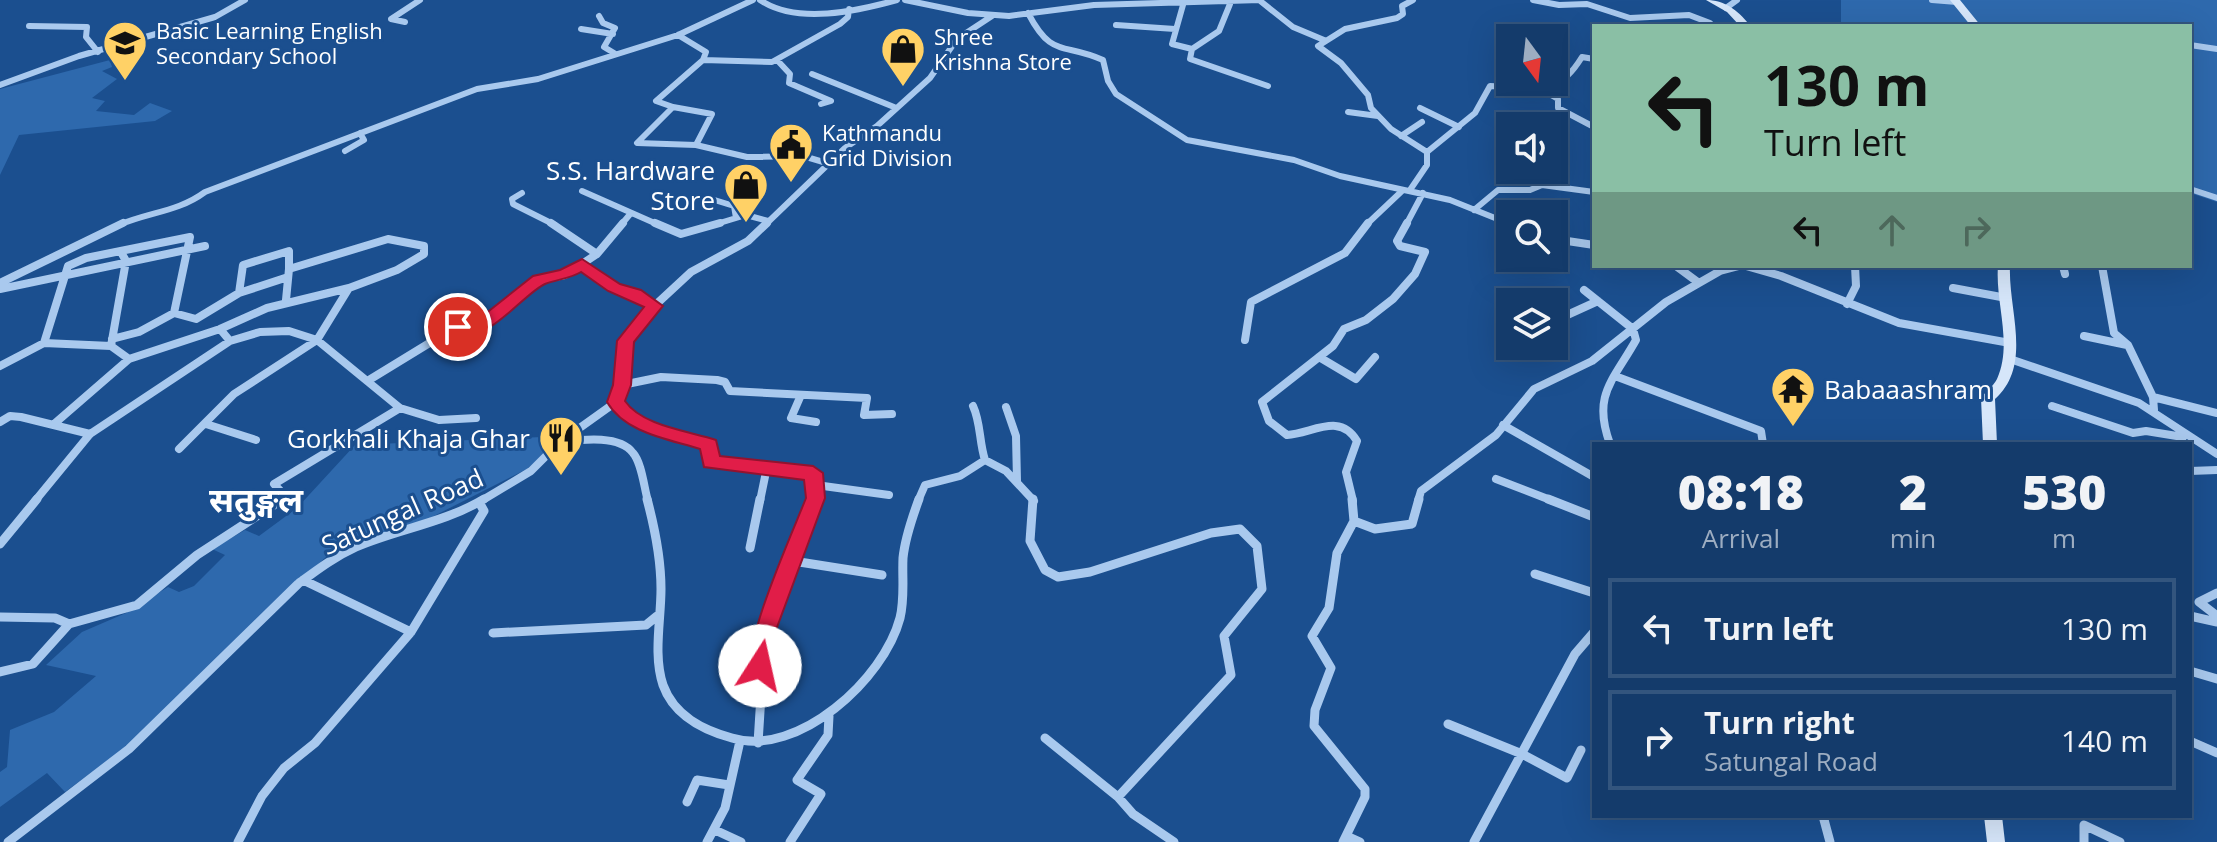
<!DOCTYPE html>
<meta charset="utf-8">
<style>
:root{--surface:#143b6b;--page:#1d4271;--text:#f1f3f6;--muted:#9dadc1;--line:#33557e}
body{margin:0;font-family:"Open Sans","Noto Sans Devanagari",sans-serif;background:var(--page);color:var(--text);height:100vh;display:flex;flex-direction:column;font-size:30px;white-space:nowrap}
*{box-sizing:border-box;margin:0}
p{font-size:26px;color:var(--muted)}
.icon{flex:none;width:44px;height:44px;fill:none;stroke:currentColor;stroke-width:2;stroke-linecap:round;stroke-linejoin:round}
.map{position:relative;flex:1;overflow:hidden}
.details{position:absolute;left:1592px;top:442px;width:600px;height:376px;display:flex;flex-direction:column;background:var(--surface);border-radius:0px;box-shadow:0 8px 32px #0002,0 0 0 2px var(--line)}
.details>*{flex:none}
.banner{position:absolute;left:1592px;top:24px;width:600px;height:244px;border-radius:0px;box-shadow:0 8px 32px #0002,0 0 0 2px var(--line);background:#8abfa5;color:#111;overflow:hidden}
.needle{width:52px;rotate:165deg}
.tools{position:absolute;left:1496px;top:24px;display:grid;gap:16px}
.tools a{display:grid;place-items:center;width:72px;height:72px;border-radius:0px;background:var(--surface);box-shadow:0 8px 32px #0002,0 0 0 2px var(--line);font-size:40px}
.pin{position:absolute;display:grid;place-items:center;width:68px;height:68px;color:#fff;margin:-34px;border:4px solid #fff;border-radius:50%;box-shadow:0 2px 8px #0007}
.me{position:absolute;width:88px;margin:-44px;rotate:10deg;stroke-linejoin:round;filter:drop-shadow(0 0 6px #0008)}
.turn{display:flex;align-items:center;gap:28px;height:168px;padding:0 40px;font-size:36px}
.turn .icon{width:104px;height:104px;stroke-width:2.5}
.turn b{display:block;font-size:56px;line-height:68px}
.lanes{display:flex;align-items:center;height:76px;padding:0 40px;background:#0003;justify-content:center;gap:40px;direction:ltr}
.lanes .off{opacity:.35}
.eta{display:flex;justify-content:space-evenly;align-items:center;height:136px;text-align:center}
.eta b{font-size:48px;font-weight:800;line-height:56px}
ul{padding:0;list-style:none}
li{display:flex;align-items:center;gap:24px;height:100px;margin:0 16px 12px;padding:0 24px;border:4px solid var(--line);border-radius:0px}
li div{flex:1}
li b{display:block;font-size:30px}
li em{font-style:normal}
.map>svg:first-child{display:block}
</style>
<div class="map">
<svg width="2217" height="842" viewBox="0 0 2217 842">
<rect width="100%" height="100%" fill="#1b4f8f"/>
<path fill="#2e69ad" d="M1841,0h376v202l-27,-9v-167h-349z
M110,60l2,7 -10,4 15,8 -25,19 13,3 -9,10 38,4 16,-12 22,8 -17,10 -136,14 -19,40v-86z
M565,436l-38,33 -109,55 -91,32 -201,191 -61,45 -18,-19 -47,34v-35l7,-5 3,-37 44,-18 42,-36 -50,-11 36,-33 44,-19 42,-26 11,5 15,-6 31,-31 -13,-6 33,-19 14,6 38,-28 58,-63z"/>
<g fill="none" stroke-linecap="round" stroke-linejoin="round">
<path stroke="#a9c9ee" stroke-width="6" d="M760,0c37,25 97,11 137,0
M905,0l63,13 41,3 85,-11 166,-5
M1259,0l34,27 31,13
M1413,0l-11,6 1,8 -6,4 -52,11 -27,17 23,17 27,32 3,13 20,21 36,23
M1533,0l26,5 28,-1 43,14 59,-3 21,8
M1932,0l25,2
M1230,4l-11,27 -27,18 -2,10 78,27
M1183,5l-11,39 20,5
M1726,8l11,-8
M1028,13c24,46 35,29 75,47l5,21 8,13 71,46 107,20 46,16 110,24 60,24
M599,16l4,7 12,5 -11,19 10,6
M405,22l-14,-3 29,-19
M1116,25l59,4
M1705,25l79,1
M29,26l58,1 -1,10 12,15
M581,29l32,5
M678,35l28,17 -3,8 -47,41 17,6 -36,36 59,2 51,12 56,-1 27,8
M2190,45l27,4
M703,60l69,2 68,-38 8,-7 1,-8
M777,60l13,14 -1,9 42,18 -10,3
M812,74l82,33
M0,85l79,-29 136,-39 30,-17
M1544,91l14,8v9l36,19
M673,107l39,7 -16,31
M1420,108l39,19
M1348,112l30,4
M1401,136l21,-14
M345,151l19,-11 -4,-7
M2190,189l27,9
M1410,190l17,-25v-13l48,-39 15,-27c44,1 65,15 92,-29l12,2
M582,191l77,34
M522,193l-10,6 1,5 42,21
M708,198l26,8 2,12
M1474,210l24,-20h32l12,-5 52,7
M119,225c30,-13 59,-13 86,-33l272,-103 61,-10 140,-44 75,-35
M621,225l10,-12
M713,225l33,-10 22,6
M765,225l80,-77 32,-22 53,-48 27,-39 35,-23
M1366,225l37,-35
M1406,225l17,-32"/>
<path stroke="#a9c9ee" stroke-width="8" d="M551,223l46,31
M655,223l26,11 39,-11
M1506,223l4,1
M1554,239l40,6
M121,252l5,9 -15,85 18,13 91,-30 10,12
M582,264l15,-10 26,-31
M1676,266l23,17 21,-12 19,-5
M1746,266l35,10 118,47 111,20
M2063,266l2,8
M2102,266l12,67 14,12 25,52 1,13
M0,283l123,-60
M1953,288l48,9
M0,289l205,-43
M1584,290l49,39 3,11c-23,41 -44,55 -26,104
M239,293l4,-28 46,-14v18
M1847,304l9,-18 -1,-20
M1554,321l44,-20
M220,329l47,-21 82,-20
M2084,336l43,9
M112,339l27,-7 35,-19 22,6 43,-26 49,-16
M1245,340l6,-38 94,-49 23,-30
M44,343l24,-77 18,-8 104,-21 -16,76
M1319,357l37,22 19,-22
M2010,359l129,44 78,51
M0,366l44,-23 67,3
M1615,376l146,55 2,13
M369,380l85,-52h25l60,-48 26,-5 17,-11 32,23 41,19
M622,385l39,-8 56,3 8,2 5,9 137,7 -3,17 28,-1
M801,395l-10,23 25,4
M2153,397l64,16
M616,402l30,23 63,20 2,17 102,11v28
M973,406c8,17 6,36 12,54
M2052,406l81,27 13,-2 37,6
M1006,407l10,29 1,45
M0,422l10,-6 11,1 69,17
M54,424l75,-65
M206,424l50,16
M1503,425l91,52
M560,442c19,-2 59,-8 73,11 9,10 11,35 15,48
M179,449l55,-55 83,-54 32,-52 48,-18 27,-16v-8l-36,-7 -99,30 -3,31
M2190,471l27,-1
M1496,479l57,22
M816,485l73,10
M35,501l55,-67 140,-93 30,-9 29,-1 28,9 83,68 39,12 37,-2
M280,501l6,-4 -12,-13 126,-76
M481,501l50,-30 29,-29 56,-40 6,-17 4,-44 24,-31 41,-38 57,-31 19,-18
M760,501l7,-34
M918,501l7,-16 35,-9 25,-16 21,11 28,30
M1353,501l-7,-29 11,-31c-17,-29 -44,-8 -70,-6l-18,-14 -7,-19 71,-56 11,-17 22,-9 27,-21 22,-25 10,-22 -25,-6 -3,-5 10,-18
M1418,501l3,-10 75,-56 38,-46 58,-28 74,-59 33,-19"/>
<path stroke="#a9c9ee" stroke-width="9" d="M647,499c8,30 14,59 14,90 0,31 -8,66 2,96 11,31 40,45 69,53 66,20 152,-59 168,-120 5,-20 2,-40 3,-60 2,-20 9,-40 16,-59
M1033,499l-3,42 15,29 13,7 32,-5 121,-39 29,-4 17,17 5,43 -38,47 7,39 -113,122 15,17 41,28
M1352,499l2,22
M1548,499l46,18
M0,544l37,-45
M750,548l10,-49
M793,561l89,14
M1535,574l59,19
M303,580l108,52
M2217,593l-18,9 18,14
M2190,616l27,6
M0,617l55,1 14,6 68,-19 60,-50 86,-56
M493,633l153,-8 11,-9
M2190,671l27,8
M0,672l33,-8 36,-40
M1448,724l74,30 45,24 14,-28
M1045,738l73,59
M2190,741l27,12
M758,743l7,-111 41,-100 8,-33
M687,802l10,-22 32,5
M1823,816l7,26
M715,830l26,12
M1349,837l11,5
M8,842l121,-93 169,-165c19,-14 36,-27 58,-37 42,-18 88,-24 128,-48
M238,842l24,-46 22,-28 31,-25 96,-111 73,-121 -5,-9
M707,842l18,-34 15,-67
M790,842l31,-48 -24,-14 31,-45 1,-19
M1343,842l22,-45v-8l-51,-63 1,-16 16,-42 -19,-32 17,-28 8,-55 17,-32 21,8 37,-5 7,-25
M1474,842l101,-188 19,-22
M2084,842v-17l36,17"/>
<path fill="#d6e6fa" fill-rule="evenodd" d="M1706,0c19,0 31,10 43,24l-9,2 -13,-14z
M1950,0h10l21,26h-10z
M1998,266h12c-2,44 23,99 -15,133l2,45h-14l-2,-46c5,-7 12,-11 16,-19 16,-35 -2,-77 1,-113z
M1984,816h18l3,26h-18z"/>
</g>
<path fill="#e11d48" stroke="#92132f" stroke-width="2" d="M582,259l38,25 21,6 22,16 -29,36 -3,43 -6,16c17,25 64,30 91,39l4,16 93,10 10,7 2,25 -49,132 -8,43h-16c-12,-25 42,-144 54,-175l-2,-18 -100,-13 -4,-18c-32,-10 -75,-16 -93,-47l6,-17 4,-44 27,-34 -36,-16 -27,-19c-12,7 -23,7 -36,12 -23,10 -68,74 -95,43l8,-6 17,1 58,-46 27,-6z"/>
<defs>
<g id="school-pin" transform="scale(2.3)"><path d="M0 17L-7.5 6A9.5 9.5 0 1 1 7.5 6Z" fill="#ffd166" stroke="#1b4f8f"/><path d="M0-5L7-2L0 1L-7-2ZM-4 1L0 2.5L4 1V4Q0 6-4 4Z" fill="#111"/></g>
<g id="shop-pin" transform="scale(2.3)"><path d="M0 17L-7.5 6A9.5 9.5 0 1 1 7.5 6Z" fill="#ffd166" stroke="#1b4f8f"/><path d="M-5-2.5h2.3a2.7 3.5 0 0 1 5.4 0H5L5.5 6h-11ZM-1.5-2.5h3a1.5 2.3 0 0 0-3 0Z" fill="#111"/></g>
<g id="civic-pin" transform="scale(2.3)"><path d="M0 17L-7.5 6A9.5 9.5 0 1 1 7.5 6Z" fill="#ffd166" stroke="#1b4f8f"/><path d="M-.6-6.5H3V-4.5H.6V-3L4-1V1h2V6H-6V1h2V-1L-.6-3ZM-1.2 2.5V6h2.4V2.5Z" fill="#111"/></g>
<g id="temple-pin" transform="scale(2.3)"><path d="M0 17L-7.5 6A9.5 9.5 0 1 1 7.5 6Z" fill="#ffd166" stroke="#1b4f8f"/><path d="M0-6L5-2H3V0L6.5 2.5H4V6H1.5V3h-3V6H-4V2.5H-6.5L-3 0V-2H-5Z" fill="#111"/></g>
<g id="restaurant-pin" transform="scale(2.3)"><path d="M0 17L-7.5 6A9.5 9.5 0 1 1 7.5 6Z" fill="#ffd166" stroke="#1b4f8f"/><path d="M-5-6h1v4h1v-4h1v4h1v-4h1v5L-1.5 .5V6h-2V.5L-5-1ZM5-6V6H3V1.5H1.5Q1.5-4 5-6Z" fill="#111"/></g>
</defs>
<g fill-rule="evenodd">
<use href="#school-pin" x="125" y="43"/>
<use href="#shop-pin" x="903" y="49"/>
<use href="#civic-pin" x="791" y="145"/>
<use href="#shop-pin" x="746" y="185"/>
<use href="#temple-pin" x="1793" y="389"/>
<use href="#restaurant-pin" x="561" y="438"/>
</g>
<g text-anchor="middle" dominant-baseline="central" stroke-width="6" stroke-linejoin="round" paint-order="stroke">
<g font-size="22" fill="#fff" stroke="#1b4f8f" text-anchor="start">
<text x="156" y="30">Basic Learning English<tspan x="156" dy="25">Secondary School</tspan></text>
<text x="934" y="36">Shree<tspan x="934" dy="25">Krishna Store</tspan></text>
<text x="822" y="132">Kathmandu<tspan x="822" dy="25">Grid Division</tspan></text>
</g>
<g font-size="26" fill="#fff" stroke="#1b4f8f" text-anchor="end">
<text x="715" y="170">S.S. Hardware<tspan x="715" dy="30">Store</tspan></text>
<text x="1824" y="389" text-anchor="start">Babaaashram</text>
<text x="530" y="438">Gorkhali Khaja Ghar</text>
</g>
<g font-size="26" fill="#fff" stroke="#1b4f8f">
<text transform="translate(402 511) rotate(-24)">Satungal Road</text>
</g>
<g font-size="34" font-weight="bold" fill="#fff" stroke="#1b4f8f">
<text x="256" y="499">सतुङ्गल</text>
</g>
</g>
</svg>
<div class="tools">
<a><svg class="needle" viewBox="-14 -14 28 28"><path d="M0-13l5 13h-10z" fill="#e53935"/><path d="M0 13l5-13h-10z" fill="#9dadc1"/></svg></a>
<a><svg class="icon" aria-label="sound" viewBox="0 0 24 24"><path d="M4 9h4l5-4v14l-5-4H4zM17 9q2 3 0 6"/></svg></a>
<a><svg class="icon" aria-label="search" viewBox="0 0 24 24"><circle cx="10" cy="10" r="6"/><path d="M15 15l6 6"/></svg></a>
<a><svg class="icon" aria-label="layers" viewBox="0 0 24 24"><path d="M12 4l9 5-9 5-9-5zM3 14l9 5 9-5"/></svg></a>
</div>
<div class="pin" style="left:458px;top:327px;background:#d93025"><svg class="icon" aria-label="arrive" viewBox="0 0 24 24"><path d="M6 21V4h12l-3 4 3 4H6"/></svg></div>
<svg class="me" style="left:760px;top:666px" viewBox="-20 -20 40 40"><circle r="19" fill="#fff"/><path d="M0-13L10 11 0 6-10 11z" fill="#e11d48"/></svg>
<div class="banner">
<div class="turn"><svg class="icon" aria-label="left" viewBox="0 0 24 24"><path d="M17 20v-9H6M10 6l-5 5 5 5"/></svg><div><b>130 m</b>Turn left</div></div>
<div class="lanes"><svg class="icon" aria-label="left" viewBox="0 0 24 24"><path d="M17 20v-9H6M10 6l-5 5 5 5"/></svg><svg class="icon off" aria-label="ahead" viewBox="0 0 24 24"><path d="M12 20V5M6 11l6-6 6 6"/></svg><svg class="icon off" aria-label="right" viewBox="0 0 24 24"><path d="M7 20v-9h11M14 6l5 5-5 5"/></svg></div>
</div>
<section class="details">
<div class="eta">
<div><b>08:18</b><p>Arrival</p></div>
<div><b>2</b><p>min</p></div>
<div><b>530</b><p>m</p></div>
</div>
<ul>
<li><svg class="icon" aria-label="left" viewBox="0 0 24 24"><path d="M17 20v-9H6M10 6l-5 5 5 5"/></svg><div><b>Turn left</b></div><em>130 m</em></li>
<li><svg class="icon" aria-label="right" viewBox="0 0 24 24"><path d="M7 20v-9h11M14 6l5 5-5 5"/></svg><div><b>Turn right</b><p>Satungal Road</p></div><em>140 m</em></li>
</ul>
</section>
</div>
